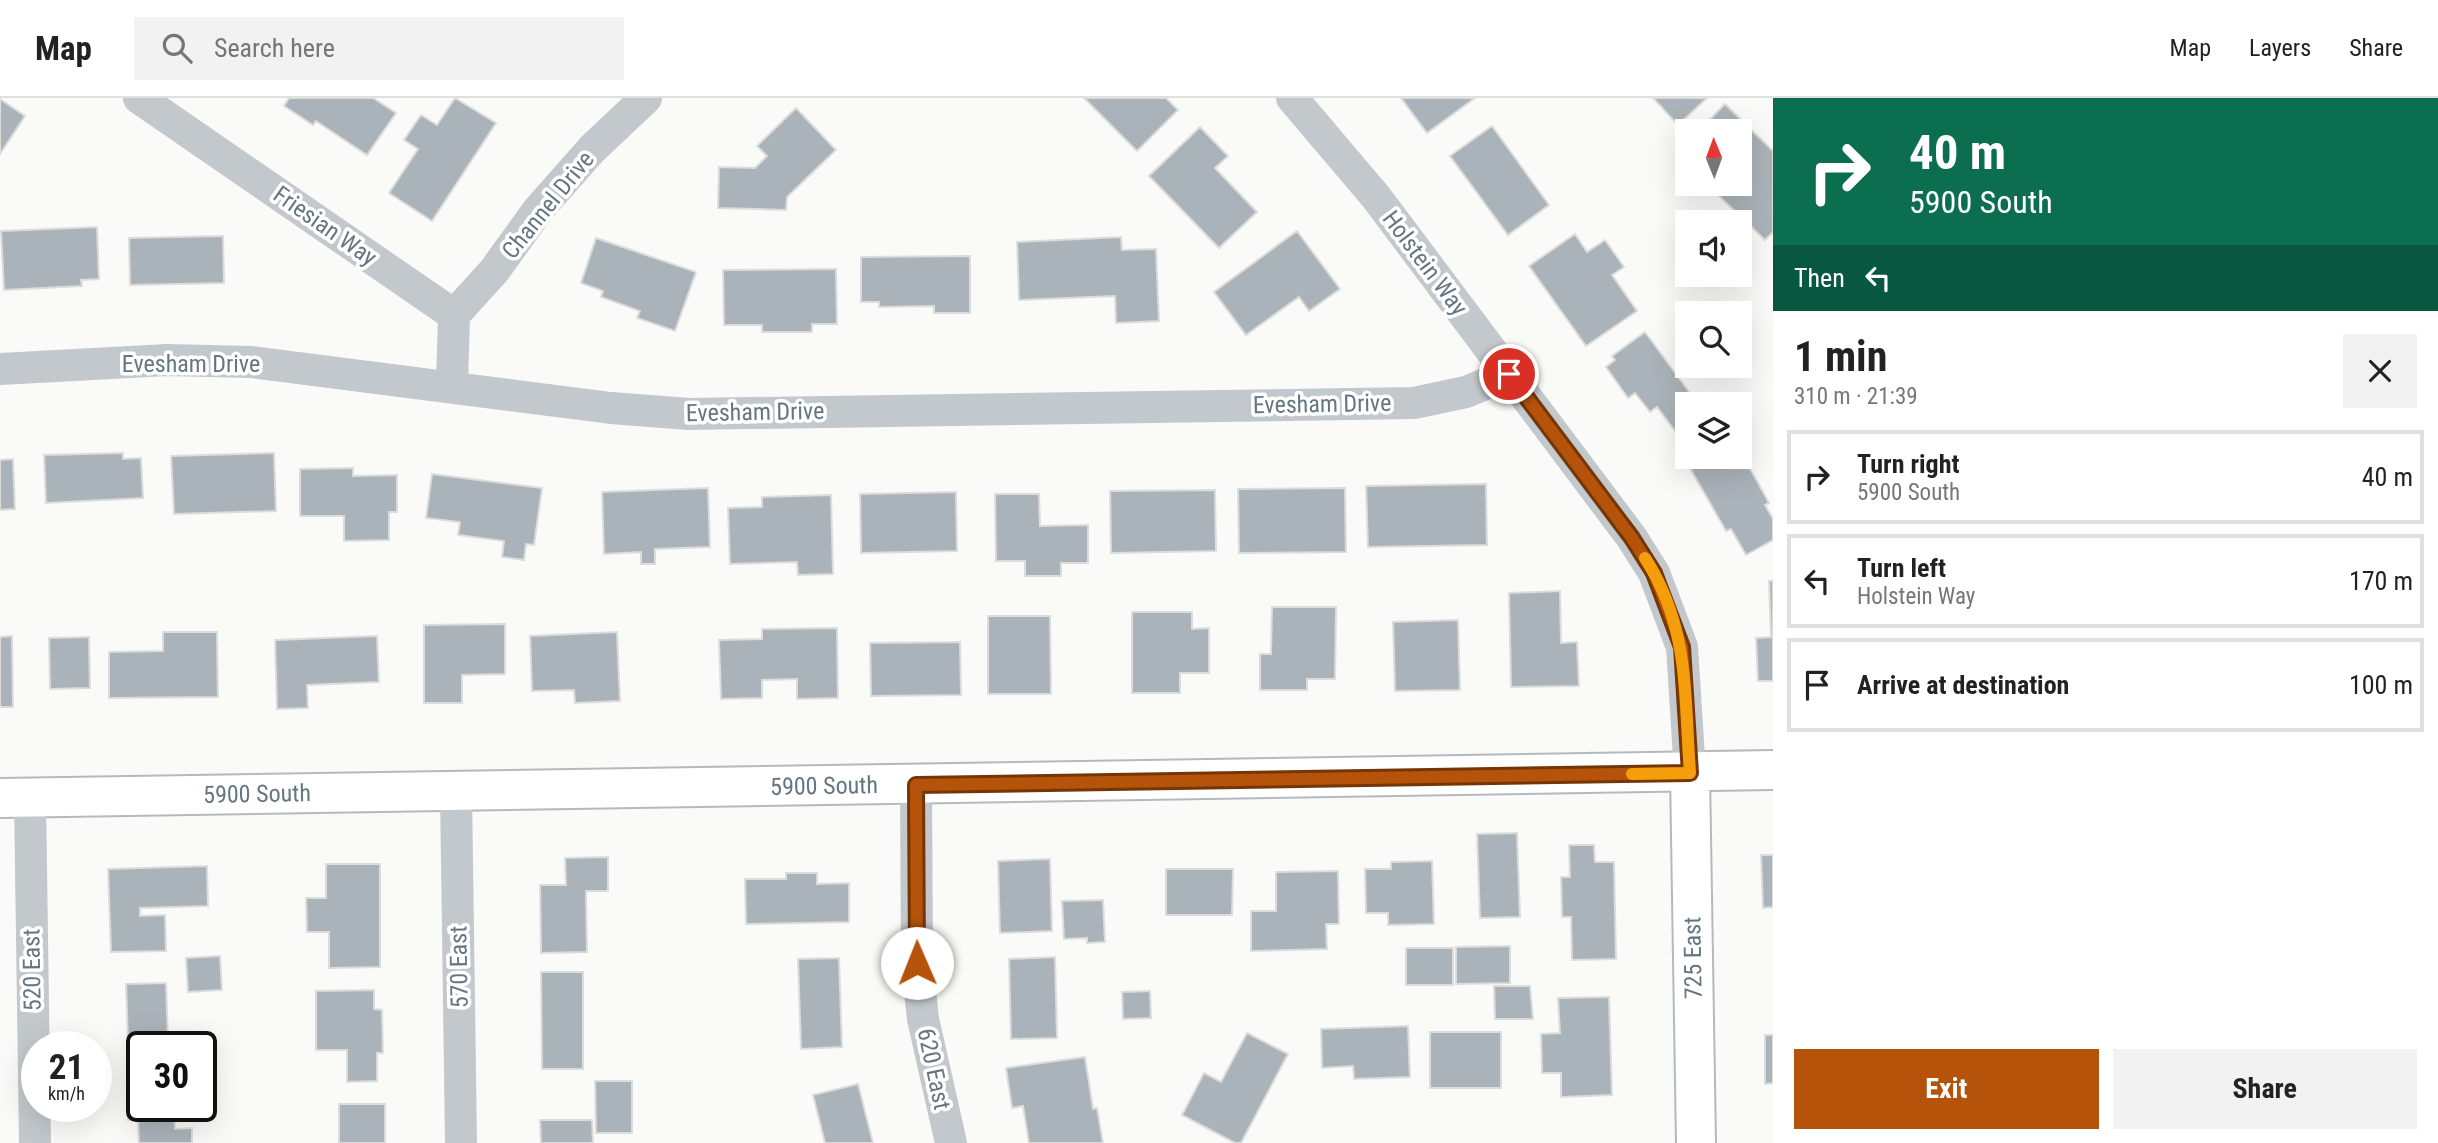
<!DOCTYPE html>
<meta charset="utf-8">
<style>
:root{--surface:#fff;--page:#f2f2f2;--text:#222;--muted:#767676;--line:#e0e0e0;--accent:#b45309}
body{margin:0;font-family:"Roboto Condensed",sans-serif;background:var(--page);color:var(--text);height:100vh;display:flex;flex-direction:column;font-size:26px;white-space:nowrap}
*{box-sizing:border-box;margin:0}
p{font-size:23px;color:var(--muted)}
.icon{flex:none;width:38px;height:38px;fill:none;stroke:currentColor;stroke-width:2;stroke-linecap:round;stroke-linejoin:round}
.map{position:relative;flex:1;overflow:hidden}
.side{display:flex;flex-direction:column;background:var(--surface);width:665px}
.side>*{flex:none}
.banner{background:#0b6e4f;color:#fff;overflow:hidden}
.needle{width:46px;rotate:359deg}
.fabs{position:absolute;left:1675px;top:21px;display:grid;gap:14px}
.fabs a{display:grid;place-items:center;width:77px;height:77px;border-radius:0px;background:var(--surface);box-shadow:0 7px 28px #0002;font-size:35px}
.speed{position:absolute;left:21px;top:933px;display:flex;gap:14px;font-size:35px;font-weight:700;text-align:center}
.speed>*{display:grid;place-content:center;width:91px;height:91px;border-radius:50%;background:var(--surface);box-shadow:0 7px 28px #0002;line-height:1}
.speed small{font-size:18px;font-weight:400}
.speed .limit{border:4px solid #111;border-radius:10px;background:#fff;color:#111}
.pin{position:absolute;display:grid;place-items:center;width:60px;height:60px;color:#fff;margin:-30px;border:4px solid #fff;border-radius:50%;box-shadow:0 2px 7px #0007}
.me{position:absolute;width:77px;margin:-38px;rotate:359deg;stroke-linejoin:round;filter:drop-shadow(0 0 5px #0008)}
.turn{display:flex;align-items:center;gap:24px;height:147px;padding:0 21px;font-size:32px}
.turn .icon{width:91px;height:91px;stroke-width:2.5}
.turn b{display:block;font-size:49px;line-height:60px}
.then{display:flex;align-items:center;height:66px;padding:0 21px;background:#0003;gap:14px;font-size:26px}
.round{display:grid;place-items:center;flex:none;width:74px;height:74px;border-radius:0px;background:var(--page)}
.summary{display:flex;align-items:center;justify-content:space-between;height:119px;padding:0 21px}
h1{font-size:42px;font-weight:700;line-height:52px}
.button{display:flex;gap:14px;margin-top:auto;padding:14px 21px}
.button a{flex:1;height:80px;border-radius:0px;background:var(--accent);color:#fff;font-size:28px;font-weight:700;line-height:80px;text-align:center}
.button a+a{background:var(--page);color:var(--text)}
ul{padding:0;list-style:none}
li{display:flex;align-items:center;gap:21px;height:94px;margin:0 14px 10px;padding:0 7px;border:4px solid var(--line);border-radius:0px}
li div{flex:1}
li b{display:block;font-size:26px}
li em{font-style:normal}
header{display:flex;align-items:center;gap:42px;box-sizing:border-box;height:98px;padding:0 35px;background:var(--surface);border-bottom:2px solid var(--line)}
header strong{font-size:33px}
nav{display:flex;gap:38px;margin-inline-start:auto;font-size:24px}
.search{width:490px;height:63px;background:var(--page);display:flex;align-items:center;gap:18px;box-sizing:border-box;padding:0 24px;border-radius:0px;color:var(--muted);font-size:26px}
main{display:flex;flex:1;min-height:0}
.map>svg:first-child{display:block}
</style>
<header>
<strong>Map</strong>
<div class="search"><svg class="icon" aria-label="search" viewBox="0 0 24 24"><circle cx="10" cy="10" r="6"/><path d="M15 15l6 6"/></svg>Search here</div>
<nav><a>Map</a><a>Layers</a><a>Share</a></nav>
</header>
<main>
<div class="map">
<svg width="1773" height="1045" viewBox="0 0 1773 1045">
<rect width="100%" height="100%" fill="#fafaf8"/>
<path fill="#aab3b9" stroke="#dcdcda" stroke-width="2" d="M289,0h84l23,15 -29,42 -51,-34 -3,4 -29,-19z
M455,0l41,25 -64,98 -43,-28 29,-44 -14,-9 17,-25 16,10z
M1084,0h82l12,12 -41,41z
M1401,0h74l-48,35z
M1653,0h54l-29,27z
M0,1l25,17 -25,38z
M1725,6l48,47v81l-8,8 -47,-45 11,-11h11v-53h-41z
M796,10l40,42 -49,47 -1,13 -68,-2 1,-41 36,1 12,-12 -10,-10z
M1492,28l57,79 -41,30 -58,-79z
M1200,29l28,29 -13,12 42,44 -38,36 -70,-72z
M97,129l2,52 -18,1 1,6 -78,4 -3,-59z
M1297,133l43,58 -31,22 -10,-14 -53,38 -32,-43z
M1575,136l12,18 18,-12 19,27 -12,8 25,36 -51,35 -57,-80z
M223,138l1,47 -94,2 -1,-47z
M1121,139l1,13 34,-1 3,72 -43,2 -1,-27 -96,4 -2,-58z
M596,140l100,34 -21,59 -38,-13 3,-7 -39,-14 2,-6 -22,-8z
M970,158v57h-36v-7l-55,1v-5h-18v-45z
M836,171l1,55h-25v8h-50v-7h-38l-1,-55z
M1645,234l53,72h-11v20l-11,8 -19,-25 -7,5 -15,-19 -7,5 -22,-31 9,-7 -3,-4z
M1740,352l29,53 -4,2 8,14v21l-27,15 -15,-26 -5,2 -40,-70 7,-4h47z
M123,355v6l18,-1 2,40 -97,5 -2,-48z
M274,355l2,58 -102,3 -3,-58z
M13,361l2,50 -15,1v-50z
M353,370v8l44,-1v37h-8v28l-45,1v-25h-44v-47z
M432,376l110,14 -8,57 -8,-1 -2,16 -22,-3 2,-16 -46,-6 2,-13 -34,-4z
M1486,386l1,61 -119,2 -2,-61z
M708,390l2,59 -55,2v15h-14v-12l-37,2 -2,-62z
M1345,390l1,64 -107,1 -1,-64z
M1215,392l1,61 -105,2 -1,-62z
M956,394l1,59 -96,2 -1,-59z
M995,396h44l1,32 48,-1v38h-27v13h-36v-15h-29z
M831,397l2,79 -35,1 -1,-13 -67,2 -2,-56 34,-1v-10z
M1769,483h4v100h-15l-2,-43 15,-1z
M1560,493l1,52 16,-1 2,44 -68,1 -2,-94z
M1272,509h64l-1,72h-28v11h-47v-36h11z
M1132,514h60v17l17,-1v45h-29v20h-48z
M988,518h62l1,78h-63z
M1458,522l2,70 -65,1 -2,-69z
M505,526v50l-43,1v28h-38v-78z
M837,530l1,70 -41,1v-20l-35,1v18l-41,1 -2,-59 43,-1v-10z
M163,534h54l1,65 -109,1v-46l54,-1z
M617,534l3,69 -45,2 -1,-13 -42,1 -2,-55z
M12,538l1,71h-13v-70z
M377,538l2,46 -72,3 1,23 -31,1 -2,-69z
M89,539l1,51 -40,1 -1,-51z
M960,544l1,53 -90,1 -1,-53z
M1517,735l3,84 -40,1 -3,-84z
M1569,747h25l1,17h19l2,97 -44,1 -1,-43h-9l-1,-40h9z
M1761,757h12v52l-10,1z
M608,759v34h-22l1,61 -46,1 -1,-68h26l-1,-27z
M1050,761l2,72 -52,2 -2,-72z
M1432,763l2,63 -46,1v-12h-22l-1,-44h26v-7z
M326,766h54v103l-51,1v-36h-22l-1,-34h20z
M207,768l1,40 -68,2v8l25,-1 1,36 -55,1 -3,-83z
M1166,771h67l-1,46h-66z
M1338,773l1,53h-13l1,25 -76,2v-40h25v-39z
M786,775h31v11l32,-1v39l-103,2 -1,-45h41z
M1103,802l2,42 -18,1v-5l-23,1 -2,-38z
M1510,848v37l-54,1v-37z
M1406,850h47v37h-47z
M220,858l2,34 -34,2 -2,-34z
M1055,859l2,81 -46,1 -2,-80z
M839,860l3,89 -41,2 -3,-90z
M541,874h42v97h-41z
M166,885l2,57 -40,2 -2,-58z
M1494,888h36l3,33h-38z
M374,892v19l8,1 1,43h-6v28l-30,1v-32h-31v-59z
M1150,893l1,27 -28,1 -1,-27z
M1609,899l3,98 -51,2v-24h-19l-1,-39 19,-1 -2,-35z
M1408,928l2,51 -56,2 -1,-13 -31,2 -1,-39z
M1430,934h71v56h-71z
M1247,935l41,21 -47,89h-6l-53,-28 22,-42 17,9z
M1765,937h8v48l-8,1z
M1085,959l8,52 4,-1 6,35h-74l-6,-37 -11,2 -6,-40z
M127,980h15v28h32l1,23 17,-1v15h-53l-1,-24 -10,1z
M595,983h37v52h-36z
M858,986l15,59h-48l-12,-48z
M339,1006h46v39h-46z
M540,1022h52l1,23h-52z"/>
<g fill="none" stroke-linecap="round" stroke-linejoin="round">
<g stroke="#b3babf" stroke-width="42">
<path id="secondary" d="M1690,675l6,370
M0,700l1773,-28"/>
</g>
<path stroke="#c3c8cc" stroke-width="32" d="M139,0l315,217 -2,70
M1292,0l84,99 256,341 22,35 28,74 8,126
M454,217l40,-44 44,-61 54,-61 54,-51
M0,271l167,-9 84,2 360,46 78,6 725,-11 52,-11 43,-18
M916,687l1,178 6,56 28,124
M456,693l5,352
M30,700l5,345"/>
<use href="#secondary" stroke="#fff" stroke-width="38"/>
</g>
<g fill="none" stroke-linecap="round" stroke-linejoin="round">
<g stroke="#753606" stroke-width="18">
<path id="route" d="M917,865l-1,-178 774,-12 -8,-126 -28,-74 -22,-35 -123,-164"/>
</g>
<use href="#route" stroke="#b45309" stroke-width="12"/>
<path stroke="#f59e0b" stroke-width="12" d="M1632,676l58,-1c-6,-79 0,-145 -45,-215"/>
</g>
<g text-anchor="middle" dominant-baseline="central" stroke-width="7" stroke-linejoin="round" paint-order="stroke">
<g font-size="24" fill="#657683" stroke="#fff">
<text transform="translate(548 107) rotate(-51)">Channel Drive</text>
<text transform="translate(325 128) rotate(35)">Friesian Way</text>
<text transform="translate(1425 165) rotate(53)">Holstein Way</text>
<text x="191" y="266">Evesham Drive</text>
<text transform="translate(1322 306) rotate(-1)">Evesham Drive</text>
<text transform="translate(755 314) rotate(-1)">Evesham Drive</text>
<text transform="translate(824 688) rotate(-1)">5900 South</text>
<text transform="translate(257 696) rotate(-1)">5900 South</text>
<text transform="translate(1693 860) rotate(-91)">725 East</text>
<text transform="translate(459 869) rotate(-91)">570 East</text>
<text transform="translate(32 872) rotate(-91)">520 East</text>
<text transform="translate(934 971) rotate(78)">620 East</text>
</g>
</g>
</svg>
<div class="fabs">
<a><svg class="needle" viewBox="-14 -14 28 28"><path d="M0-13l5 13h-10z" fill="#e53935"/><path d="M0 13l5-13h-10z" fill="#767676"/></svg></a>
<a><svg class="icon" aria-label="sound" viewBox="0 0 24 24"><path d="M4 9h4l5-4v14l-5-4H4zM17 9q2 3 0 6"/></svg></a>
<a><svg class="icon" aria-label="search" viewBox="0 0 24 24"><circle cx="10" cy="10" r="6"/><path d="M15 15l6 6"/></svg></a>
<a><svg class="icon" aria-label="layers" viewBox="0 0 24 24"><path d="M12 4l9 5-9 5-9-5zM3 14l9 5 9-5"/></svg></a>
</div>
<div class="speed"><div>21<small>km/h</small></div><div class="limit">30</div></div>
<div class="pin" style="left:1509px;top:276px;background:#d93025"><svg class="icon" aria-label="arrive" viewBox="0 0 24 24"><path d="M6 21V4h12l-3 4 3 4H6"/></svg></div>
<svg class="me" style="left:917px;top:865px" viewBox="-20 -20 40 40"><circle r="19" fill="#fff"/><path d="M0-13L10 11 0 6-10 11z" fill="#b45309"/></svg>
</div>
<section class="side">
<div class="banner">
<div class="turn"><svg class="icon" aria-label="right" viewBox="0 0 24 24"><path d="M7 20v-9h11M14 6l5 5-5 5"/></svg><div><b>40 m</b>5900 South</div></div>
<div class="then">Then<svg class="icon" aria-label="left" viewBox="0 0 24 24"><path d="M17 20v-9H6M10 6l-5 5 5 5"/></svg></div>
</div>
<div class="summary"><div><h1>1 min</h1><p>310 m · 21:39</p></div><a class="round"><svg class="icon" aria-label="close" viewBox="0 0 24 24"><path d="M6 6l12 12M18 6L6 18"/></svg></a></div>
<ul>
<li><svg class="icon" aria-label="right" viewBox="0 0 24 24"><path d="M7 20v-9h11M14 6l5 5-5 5"/></svg><div><b>Turn right</b><p>5900 South</p></div><em>40 m</em></li>
<li><svg class="icon" aria-label="left" viewBox="0 0 24 24"><path d="M17 20v-9H6M10 6l-5 5 5 5"/></svg><div><b>Turn left</b><p>Holstein Way</p></div><em>170 m</em></li>
<li><svg class="icon" aria-label="arrive" viewBox="0 0 24 24"><path d="M6 21V4h12l-3 4 3 4H6"/></svg><div><b>Arrive at destination</b></div><em>100 m</em></li>
</ul>
<div class="button"><a>Exit</a><a>Share</a></div>
</section>
</main>
